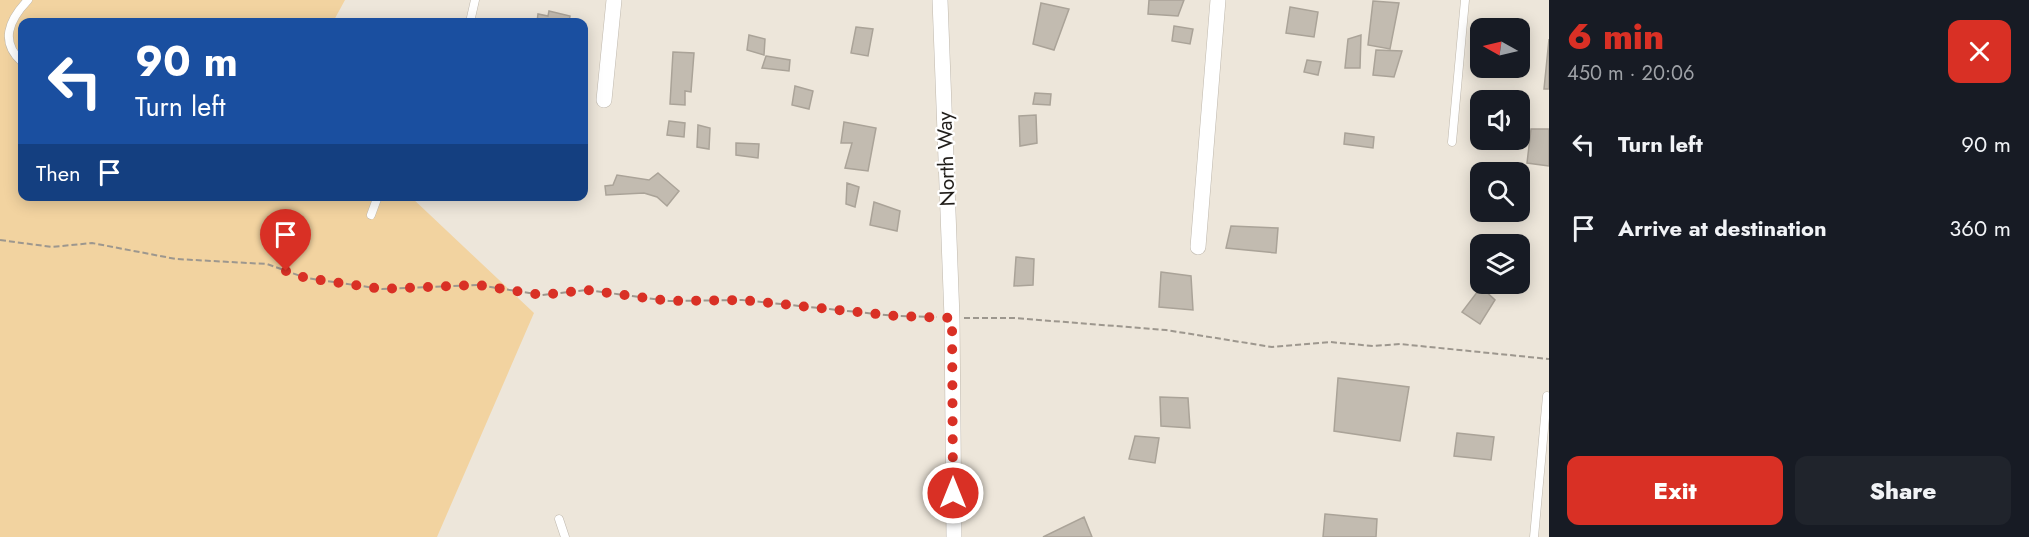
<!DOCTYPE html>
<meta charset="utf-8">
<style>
:root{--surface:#171b24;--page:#20242c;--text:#f1f3f6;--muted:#9ea1a6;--accent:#d93025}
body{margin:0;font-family:Jost,sans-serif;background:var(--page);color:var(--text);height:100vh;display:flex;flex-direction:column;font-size:22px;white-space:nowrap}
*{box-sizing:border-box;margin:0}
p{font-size:20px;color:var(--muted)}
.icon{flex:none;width:33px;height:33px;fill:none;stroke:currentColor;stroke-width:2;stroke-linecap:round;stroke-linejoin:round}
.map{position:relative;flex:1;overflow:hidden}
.side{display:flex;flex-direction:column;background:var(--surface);width:480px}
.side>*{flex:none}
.top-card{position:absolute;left:18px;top:18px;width:570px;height:183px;border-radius:12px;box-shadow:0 3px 15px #0003;background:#1a4fa0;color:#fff;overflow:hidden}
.needle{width:39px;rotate:278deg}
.fabs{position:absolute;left:1470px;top:18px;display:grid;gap:12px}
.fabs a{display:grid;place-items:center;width:60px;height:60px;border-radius:12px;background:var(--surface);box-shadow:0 3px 15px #0003;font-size:30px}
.pin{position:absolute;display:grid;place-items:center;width:51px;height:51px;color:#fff;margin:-62px -26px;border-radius:50% 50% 50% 0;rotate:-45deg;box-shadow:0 0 6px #0007}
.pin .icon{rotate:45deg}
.me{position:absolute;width:66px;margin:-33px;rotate:0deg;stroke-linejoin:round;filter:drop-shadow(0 0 4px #0008)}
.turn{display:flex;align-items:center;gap:21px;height:126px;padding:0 18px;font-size:27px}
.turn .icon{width:78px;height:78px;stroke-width:2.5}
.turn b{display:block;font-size:42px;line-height:51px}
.then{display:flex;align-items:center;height:57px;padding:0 18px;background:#0003;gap:12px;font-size:22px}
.round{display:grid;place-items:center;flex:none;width:63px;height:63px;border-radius:12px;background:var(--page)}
.head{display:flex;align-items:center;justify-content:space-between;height:102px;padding:0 18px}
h1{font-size:36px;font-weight:800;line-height:45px;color:var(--accent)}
.action{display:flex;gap:12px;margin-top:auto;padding:12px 18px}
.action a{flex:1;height:69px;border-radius:12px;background:var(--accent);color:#fff;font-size:24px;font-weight:800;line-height:69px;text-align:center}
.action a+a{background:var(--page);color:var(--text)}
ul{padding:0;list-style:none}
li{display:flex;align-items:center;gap:18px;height:84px;padding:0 18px}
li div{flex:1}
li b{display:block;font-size:22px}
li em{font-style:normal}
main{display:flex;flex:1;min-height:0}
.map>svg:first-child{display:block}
</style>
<main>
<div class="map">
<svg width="1549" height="537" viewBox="0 0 1549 537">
<rect width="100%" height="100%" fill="#ede6da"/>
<path fill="#f2d3a0" d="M0,0h345l-12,22h-311v174l389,1 123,116 -97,224h-437z"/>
<path fill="#c2bbb0" stroke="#aaa398" stroke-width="1.5" d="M1149,0h35l-6,16 -30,-2z
M1373,1l26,2 -9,46 -22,-4z
M1041,3l28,6 -15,41 -21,-6z
M1290,7l28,5 -4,25 -28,-4z
M549,11l21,5 -1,6h-32l1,-8 10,2z
M1174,26l19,3 -3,15 -18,-3z
M856,27l17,2 -5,27 -17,-3z
M1492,27l36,1 1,17h-9v-17z
M749,35l16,4 -1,16 -17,-5z
M1361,35l-1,33h-15l3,-29z
M1549,39v50h-5z
M1376,50l26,1 -8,26 -21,-2z
M673,52l21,1 -3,39 -6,-1v14l-15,-1z
M766,56l24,4 -1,11 -27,-3z
M1307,60l14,2 -3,13 -14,-3z
M795,86l18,5 -4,18 -17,-4z
M1035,93l16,1 -1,11 -17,-1z
M1036,115l1,28 -17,3 -1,-30z
M669,121l16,2 -1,14 -17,-2z
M844,122l32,6 -8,43 -23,-3 7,-25h-11z
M698,125l12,3 -1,21 -12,-2z
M1531,129h18v37l-22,-3z
M1345,133l29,4 -1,11 -29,-4z
M736,143l23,1 -1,14 -22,-3z
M658,173l21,18 -12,15 -10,-9 -13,-4 -38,2 -1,-9 8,-1 4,-10 32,5z
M847,183l12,4 -4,20 -9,-3z
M1478,198h2v14h22l-1,6 -24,-5z
M874,202l26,9 -3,20 -27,-6z
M1231,226l47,2 -2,25 -50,-5z
M1016,257l18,2 -1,26 -19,1z
M1161,272l30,4 2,34 -34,-3z
M1481,287l14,13 -15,24 -18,-12z
M1338,378l71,9 -9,54 -66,-10z
M1160,397l28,1 2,30 -29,-2z
M1457,433l37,4 -3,23 -37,-4z
M1135,436l24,2 -4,25 -26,-4z
M1325,514l52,5 -1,18h-53z
M1084,517l8,20h-49z"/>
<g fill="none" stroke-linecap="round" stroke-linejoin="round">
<g stroke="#bfb8ad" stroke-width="9">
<path id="lane" d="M470,22l5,-22
M22,62c-22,-20 -14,-41 6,-62
M1452,142l13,-142
M371,215l7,-19
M559,519l6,18
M1534,537l13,-141"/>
</g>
<g stroke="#bfb8ad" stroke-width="16">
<path id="street" d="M940,0l12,318 2,219
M604,100l10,-100
M1198,247l20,-247"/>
</g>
<path stroke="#9d978e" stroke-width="2" stroke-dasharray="6 3" stroke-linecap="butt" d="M0,240l52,7 40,-4 84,16 91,5 39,14 76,11 96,-4 64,10 45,-5 82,11 73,-1 154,16 41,1
M964,318h50l152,12 106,17 58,-5 43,4 27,-2 149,15"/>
<use href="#lane" stroke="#fff" stroke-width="8"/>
<use href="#street" stroke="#fff" stroke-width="15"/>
</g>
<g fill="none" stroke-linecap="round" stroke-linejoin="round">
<path stroke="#d93025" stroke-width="10" stroke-dasharray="0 18" d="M286,271l20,7 76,11 96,-4 64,10 45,-5 82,11 73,-1 154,16 56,2 1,175"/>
</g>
<g text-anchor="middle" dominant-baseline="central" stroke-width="4.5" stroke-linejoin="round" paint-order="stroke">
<g font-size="21" fill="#211e1a" stroke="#fff">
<text transform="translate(946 159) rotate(-92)">North Way</text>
</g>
</g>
</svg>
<div class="fabs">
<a><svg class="needle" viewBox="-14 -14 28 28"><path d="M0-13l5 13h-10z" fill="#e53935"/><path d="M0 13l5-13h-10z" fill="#9ea1a6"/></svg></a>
<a><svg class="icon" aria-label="sound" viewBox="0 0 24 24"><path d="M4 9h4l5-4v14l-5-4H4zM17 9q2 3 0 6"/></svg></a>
<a><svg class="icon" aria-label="search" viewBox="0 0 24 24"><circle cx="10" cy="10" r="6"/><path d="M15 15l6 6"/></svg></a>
<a><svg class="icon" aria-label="layers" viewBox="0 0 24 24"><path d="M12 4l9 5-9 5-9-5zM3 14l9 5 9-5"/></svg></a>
</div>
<div class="pin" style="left:286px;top:271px;background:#d93025"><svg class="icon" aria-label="arrive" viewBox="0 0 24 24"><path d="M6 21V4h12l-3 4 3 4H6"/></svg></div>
<svg class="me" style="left:953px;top:493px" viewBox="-20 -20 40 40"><circle r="17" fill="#d93025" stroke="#fff" stroke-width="3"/><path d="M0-11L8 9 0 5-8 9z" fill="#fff"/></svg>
<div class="top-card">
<div class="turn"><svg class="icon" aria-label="left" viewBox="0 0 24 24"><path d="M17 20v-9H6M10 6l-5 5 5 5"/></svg><div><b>90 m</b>Turn left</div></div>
<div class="then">Then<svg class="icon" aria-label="arrive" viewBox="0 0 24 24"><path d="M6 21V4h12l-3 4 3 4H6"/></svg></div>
</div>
</div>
<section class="side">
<div class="head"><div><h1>6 min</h1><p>450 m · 20:06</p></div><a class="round" style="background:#d93025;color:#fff"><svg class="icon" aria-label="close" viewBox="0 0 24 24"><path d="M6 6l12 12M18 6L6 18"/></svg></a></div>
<ul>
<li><svg class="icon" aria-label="left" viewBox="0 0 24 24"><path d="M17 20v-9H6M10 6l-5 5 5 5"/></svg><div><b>Turn left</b></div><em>90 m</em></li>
<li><svg class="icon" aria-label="arrive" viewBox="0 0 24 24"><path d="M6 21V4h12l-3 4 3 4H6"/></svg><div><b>Arrive at destination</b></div><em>360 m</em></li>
</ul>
<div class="action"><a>Exit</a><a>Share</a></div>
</section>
</main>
